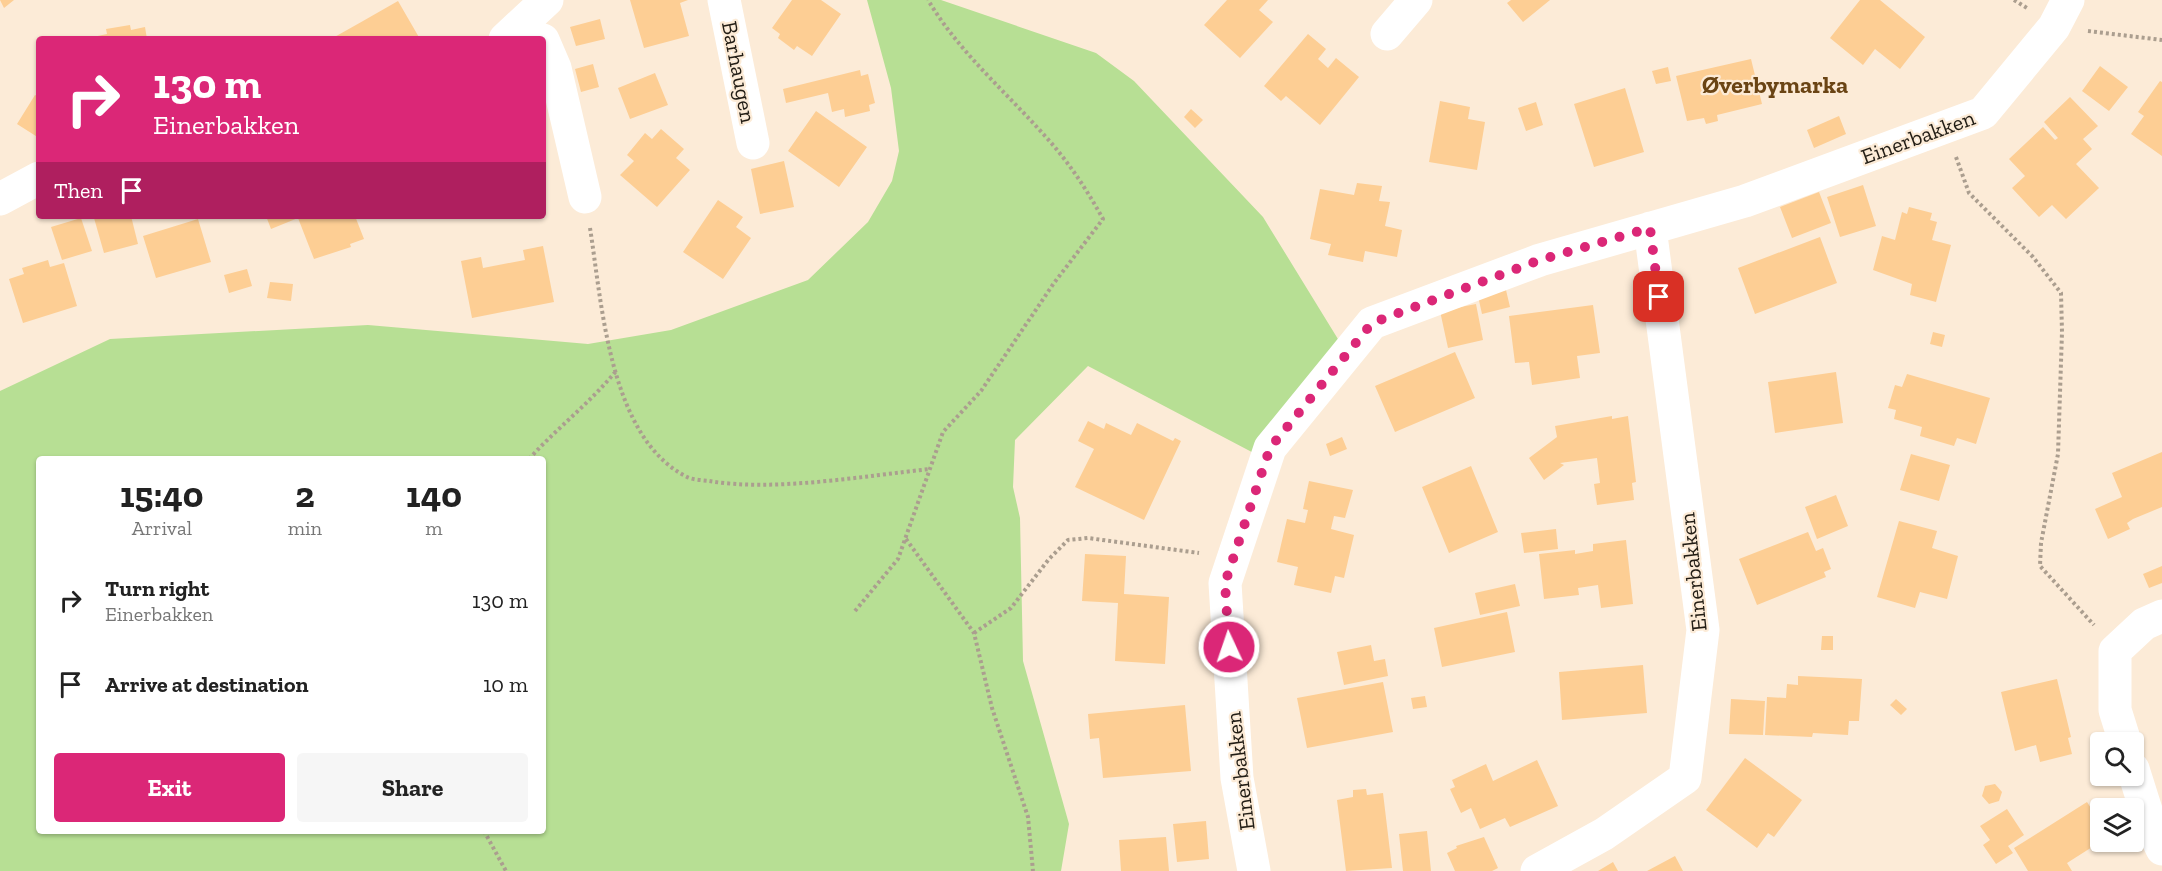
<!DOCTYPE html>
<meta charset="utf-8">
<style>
:root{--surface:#fff;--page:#f6f6f6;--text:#222;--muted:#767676;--accent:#db2777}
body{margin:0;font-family:"Zilla Slab",serif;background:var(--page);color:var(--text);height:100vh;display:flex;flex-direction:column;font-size:22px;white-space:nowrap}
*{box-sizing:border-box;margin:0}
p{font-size:20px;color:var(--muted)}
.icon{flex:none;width:33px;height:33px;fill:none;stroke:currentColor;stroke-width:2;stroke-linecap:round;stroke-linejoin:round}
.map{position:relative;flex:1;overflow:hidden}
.drawer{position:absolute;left:36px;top:456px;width:510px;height:378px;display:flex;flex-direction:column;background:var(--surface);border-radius:6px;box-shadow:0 2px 4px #0004}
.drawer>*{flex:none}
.top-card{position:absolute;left:36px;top:36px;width:510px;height:183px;border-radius:6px;box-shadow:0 2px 4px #0004;background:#db2777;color:#fff;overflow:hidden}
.tools{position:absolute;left:2090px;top:732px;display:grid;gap:12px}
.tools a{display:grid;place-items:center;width:54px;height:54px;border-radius:6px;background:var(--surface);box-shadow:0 2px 4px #0004;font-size:30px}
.pin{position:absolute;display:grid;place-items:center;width:51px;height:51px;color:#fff;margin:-26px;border-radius:12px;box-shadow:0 3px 9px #0006}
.me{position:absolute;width:66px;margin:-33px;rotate:357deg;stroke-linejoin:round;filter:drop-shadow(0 0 4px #0008)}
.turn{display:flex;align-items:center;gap:21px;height:126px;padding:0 18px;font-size:27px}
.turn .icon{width:78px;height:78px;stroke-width:2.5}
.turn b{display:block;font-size:42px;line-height:51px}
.then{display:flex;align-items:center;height:57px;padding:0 18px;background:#0003;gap:12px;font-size:22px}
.eta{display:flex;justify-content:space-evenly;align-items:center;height:102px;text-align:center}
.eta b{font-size:36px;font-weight:700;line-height:42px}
.button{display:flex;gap:12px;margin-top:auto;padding:12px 18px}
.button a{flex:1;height:69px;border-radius:6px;background:var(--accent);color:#fff;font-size:24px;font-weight:700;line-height:69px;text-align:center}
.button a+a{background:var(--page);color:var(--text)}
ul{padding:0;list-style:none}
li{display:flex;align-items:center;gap:18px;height:84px;padding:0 18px}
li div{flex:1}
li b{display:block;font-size:22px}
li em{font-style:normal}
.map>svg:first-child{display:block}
</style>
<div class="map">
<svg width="2162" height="871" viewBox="0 0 2162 871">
<rect width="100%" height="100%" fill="#fcebd7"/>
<path fill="#b7df94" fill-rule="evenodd" d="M867,0h74l155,53 38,28 129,136 86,140 -82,103 -179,-94 -73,74 -2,47 7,31 3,143 46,163 -8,47h-1061v-480l110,-52 258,-14 220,19 83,-14 137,-50 60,-58 24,-41 7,-30 -8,-63zM39,459h504v372h-504z"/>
<path fill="#fdce94" d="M0,0h14l-10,8z
M630,0h58l-8,3 9,33 -45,12z
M792,0h29l20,14 -29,42 -15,-10 -3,4 -16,-12 2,-4 -8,-6z
M1227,0h41l-9,10 14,12 -33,36 -36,-33z
M1511,0h39l-27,22 -16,-19z
M1860,0h20l45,37 -25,32 -25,-20 -12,16 -33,-27z
M398,1l22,38h-89l32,-18z
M600,19l5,20 -29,7 -6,-19z
M130,25l1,5 14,-3 2,12h-54v-2l14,-3 -1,-5z
M1308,34l18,15 -8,10 10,9 8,-10 23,19 -39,48 -34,-29 -5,5 -17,-15z
M1751,59l11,45 -45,11 1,6 -12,3 -2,-6 -17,3 -11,-45z
M593,64l6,23 -18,5 -6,-23z
M2100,66l28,21 -19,24 -27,-20z
M1668,67l3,14 -15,3 -4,-13z
M860,70l1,6 7,-2 7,29 -6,2 1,6 -25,6 -1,-8 -12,3 -4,-19 -42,10 -3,-14z
M655,73l13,32 -38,14 -12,-31z
M2160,81l2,1v74l-31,-22 13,-18 -6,-4z
M1625,88l19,64 -50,15 -20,-63z
M35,95l4,2v41l-22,-14z
M2070,97l28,29 -15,13 9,10 -16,15 23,24 -33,31 -14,-14 -13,12 -27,-29 13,-12 -16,-17 34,-32 12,13 3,-2 -14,-16z
M1440,101l30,6 -2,12 17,3 -8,48 -48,-8z
M1536,102l7,23 -17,6 -8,-23z
M1191,109l12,11 -8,8 -11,-11z
M816,111l51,36 -28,40 -51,-36z
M1839,116l7,18 -32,14 -7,-18z
M661,129l23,20 -8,9 14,12 -33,37 -37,-32 14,-14 -7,-6 18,-22 7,6z
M784,161l10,46 -34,7 -9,-45z
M1357,183l25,3 -3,15 11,1 -5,24 17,4 -5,27 -32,-6 -2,11 -35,-7 3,-11 -21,-5 10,-50 34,6z
M1863,185l13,41 -36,11 -13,-40z
M1819,192l12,31 -39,15 -12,-31z
M718,200l25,17 -7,10 15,11 -28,41 -40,-27z
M1909,207l23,6 -2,7 7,2 -5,18 19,5 -15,57 -26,-7 2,-11 -39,-14 9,-34 13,4 7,-28 5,2z
M101,216h30l7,28 -34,9 -10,-35z
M266,216h89l9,23 -14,5 1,3 -37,12 -16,-41 -27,11z
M81,218l11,33 -30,9 -11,-33z
M198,219l13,43 -55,16 -13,-42z
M1820,237l17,46 -82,31 -17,-46z
M543,246l11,56 -82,16 -11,-57 20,-4 2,11 42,-8 -2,-10z
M48,260l2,7 14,-4 13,43 -54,17 -14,-44 15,-5 -2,-6z
M247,269l5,17 -23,7 -5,-18z
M270,282l23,2 -2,17 -24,-3z
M1506,290l4,17 -28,7 -4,-18z
M1476,304l7,36 -35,8 -8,-37z
M1593,305l7,48 -23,3 3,22 -48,7 -3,-23 -14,1 -6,-47z
M1933,332l12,3 -3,12 -12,-3z
M1455,352l20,46 -80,34 -20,-46z
M1836,372l7,51 -68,10 -7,-51z
M1907,374l83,24 -14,46 -19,-6 -3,8 -34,-10 2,-9 -28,-8 2,-9 -8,-2 7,-23 7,2z
M1612,416v3l16,-3 8,66 -4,1 2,17 -37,5 -3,-21 6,-1 -3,-25 -37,5 4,2 -20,15 -15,-22 28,-21 -2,-11z
M1088,421l16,8 2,-6 25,12 6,-12 36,18 2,-3 6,3 -37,79 -69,-33 19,-38 -16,-8z
M1342,437l5,12 -17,7 -4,-12z
M2162,452v55l-29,12 -6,4 3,6 -22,10 -13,-30 27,-12 -10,-24z
M1911,454l39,11 -11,36 -39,-11z
M1471,466l27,66 -49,21 -27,-66z
M1309,481l44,9 -8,28 -11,-2 -3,13 23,6 -10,43 -9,-2 -4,17 -37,-8 4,-18 -21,-5 10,-43 18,4 3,-13 -5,-1z
M1836,495l12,31 -31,13 -12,-32z
M1899,521l38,10 -5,17 26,8 -11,43 -27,-7 -5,16 -38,-11z
M1556,529l2,20 -34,4 -3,-20z
M1808,532l8,19 7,-3 8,21 -7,3 2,5 -69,28 -18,-46z
M1626,540l7,64 -32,4 -3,-23 -20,3 1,7 -35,4 -5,-45 36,-4v4l18,-3v-7z
M1085,554l41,2 -2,38 45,3 -4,67 -50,-3 3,-58 -36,-2z
M2162,566v17l-13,5 -6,-14z
M1515,584l5,22 -40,9 -5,-22z
M1507,612l8,40 -73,15 -8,-39z
M1822,636h11v14h-12z
M1371,645l3,16 11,-2 3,17 -44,9 -7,-33z
M1643,665l4,48 -85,7 -3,-48z
M1798,676l64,3 -3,42h-10l-1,14 -35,-2 -1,4 -47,-2 2,-38 19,1 1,-14 11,1z
M2057,679l14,58 -3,1 4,16 -32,8 -4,-17 -21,6 -14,-59z
M1383,682l10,50 -86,16 -10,-50z
M1425,696l2,11 -14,2 -2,-11z
M1731,699l34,2 -2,34 -34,-1z
M1896,699l11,10 -6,6 -11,-10z
M1185,705l6,66 -88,7 -4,-40 -9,1 -2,-25z
M1745,758l57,42 -28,37 -6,-4 -11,15 -51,-38z
M1537,760l21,46 -48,21 -5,-9 -25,11 -9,-21 -10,5 -11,-24 5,-2 -3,-7 34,-16 7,17z
M1995,784l7,8 -3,9 -10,3 -7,-8 3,-10z
M1366,789l1,6 16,-2 9,75 -46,3 -9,-71 16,-3v-7z
M2087,802l13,20v20l-33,21 5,8h-44l-14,-23z
M2007,809l17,26 -16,11 5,7 -17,11 -13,-19 7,-5 -10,-14z
M1206,821l3,38 -32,3 -4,-38z
M1427,831l4,40h-28l-4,-37z
M1166,837l3,34h-48l-2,-31z
M1484,837l14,31 -6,3h-37l-8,-18 10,-5 -1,-2z
M1675,856l8,15h-36z
M1613,862l5,9h-20z"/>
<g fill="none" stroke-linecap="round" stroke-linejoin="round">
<path stroke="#ab9e8f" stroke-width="4" stroke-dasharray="3 3" stroke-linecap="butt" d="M2014,0l13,8
M2088,31l74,9
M1956,157l13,36 64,64 28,36 1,39 -4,122 -17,89 -1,23 54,59
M590,228c12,75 19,210 97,249 6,3 15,3 22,4 64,11 155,-5 221,-12
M529,459c28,-31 61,-56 87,-88
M906,539l68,94 18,75 36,109 5,54
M855,611l43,-52 45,-127 38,-41 73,-108 49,-64c-16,-29 -35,-58 -58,-83 -40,-45 -86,-84 -117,-136
M974,633l37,-25 38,-49 19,-19 20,-2 111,15
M484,831l22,40"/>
<path stroke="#fff" stroke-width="33" d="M724,0l29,143
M1387,34l29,-34
M505,39l42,-39
M543,40l12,28 30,129
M0,199l39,-21
M2125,742l-10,-32v-59l29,-27 18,-8
M2133,769l18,57 11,23
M1254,871l-17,-93 -12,-195 45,-135 102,-125 168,-63 205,-59 238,-88 71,-86 14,-27
M1537,871l67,-37 81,-56 18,-148 -53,-402"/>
</g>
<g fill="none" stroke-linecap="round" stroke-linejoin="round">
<path stroke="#db2777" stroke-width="10" stroke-dasharray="0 18" d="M1229,647l-4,-64 45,-135 102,-125 168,-63 110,-32 9,69"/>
</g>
<g text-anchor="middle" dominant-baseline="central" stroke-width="4.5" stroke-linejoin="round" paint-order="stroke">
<g font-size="22" fill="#211c14" stroke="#fcebd7">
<text transform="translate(739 72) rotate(79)">Barhaugen</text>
<text transform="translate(1918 137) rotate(-20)">Einerbakken</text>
<text transform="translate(1693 572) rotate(-96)">Einerbakken</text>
<text transform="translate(1240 771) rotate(-97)">Einerbakken</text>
</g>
<g font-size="24" font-weight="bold" fill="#6a4414" stroke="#fcebd7">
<text x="1775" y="84">Øverbymarka</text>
</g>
</g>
</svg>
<div class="tools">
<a><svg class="icon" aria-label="search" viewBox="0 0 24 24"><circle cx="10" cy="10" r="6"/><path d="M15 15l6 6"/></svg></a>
<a><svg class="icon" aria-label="layers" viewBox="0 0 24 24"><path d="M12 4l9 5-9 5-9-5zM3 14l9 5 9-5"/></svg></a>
</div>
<div class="pin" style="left:1659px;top:297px;background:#d93025"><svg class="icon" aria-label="arrive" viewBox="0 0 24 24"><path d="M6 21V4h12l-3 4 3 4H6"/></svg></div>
<svg class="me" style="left:1229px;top:647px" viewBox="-20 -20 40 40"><circle r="17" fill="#db2777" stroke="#fff" stroke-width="3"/><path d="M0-11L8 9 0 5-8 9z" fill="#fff"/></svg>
<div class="top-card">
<div class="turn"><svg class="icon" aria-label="right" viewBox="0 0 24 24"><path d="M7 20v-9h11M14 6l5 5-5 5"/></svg><div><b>130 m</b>Einerbakken</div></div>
<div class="then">Then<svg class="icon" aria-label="arrive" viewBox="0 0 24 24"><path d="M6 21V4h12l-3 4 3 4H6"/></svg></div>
</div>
<section class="drawer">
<div class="eta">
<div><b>15:40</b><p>Arrival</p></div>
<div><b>2</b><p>min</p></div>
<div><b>140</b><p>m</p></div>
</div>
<ul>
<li><svg class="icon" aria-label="right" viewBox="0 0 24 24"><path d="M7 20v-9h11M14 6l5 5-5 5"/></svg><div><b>Turn right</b><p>Einerbakken</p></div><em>130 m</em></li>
<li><svg class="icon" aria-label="arrive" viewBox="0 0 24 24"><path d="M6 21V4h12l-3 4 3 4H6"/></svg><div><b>Arrive at destination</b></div><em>10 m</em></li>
</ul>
<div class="button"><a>Exit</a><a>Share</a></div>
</section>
</div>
